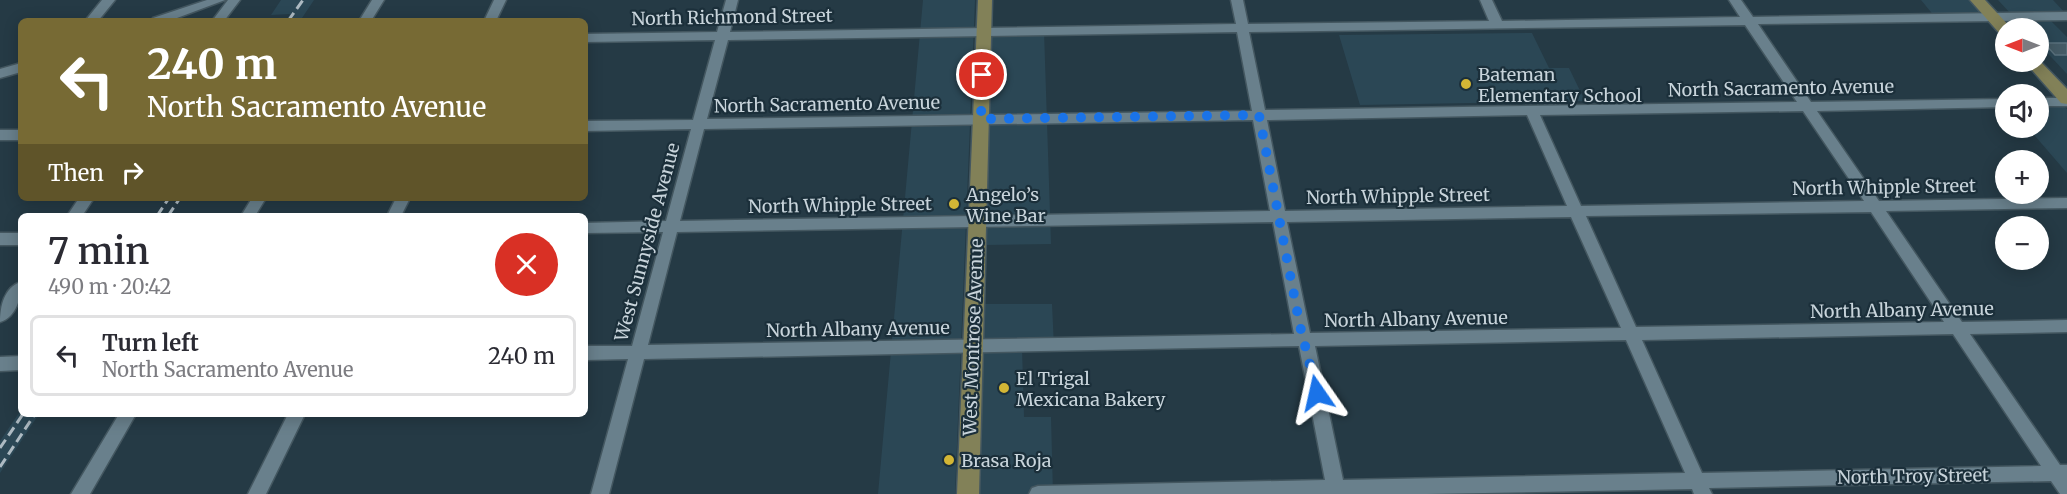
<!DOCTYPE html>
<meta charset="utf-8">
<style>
:root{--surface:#fff;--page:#f2f2f3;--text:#2b2b33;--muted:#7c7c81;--line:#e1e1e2}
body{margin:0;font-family:Merriweather,serif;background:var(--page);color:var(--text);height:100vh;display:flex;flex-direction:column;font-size:22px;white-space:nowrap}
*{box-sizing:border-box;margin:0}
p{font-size:20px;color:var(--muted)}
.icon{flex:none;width:33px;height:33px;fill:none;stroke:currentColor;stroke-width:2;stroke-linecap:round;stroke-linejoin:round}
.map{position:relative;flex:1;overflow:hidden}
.sheet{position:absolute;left:18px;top:213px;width:570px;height:204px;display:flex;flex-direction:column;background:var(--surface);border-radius:9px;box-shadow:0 3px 15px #0003}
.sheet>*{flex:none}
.banner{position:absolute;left:18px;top:18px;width:570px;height:183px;border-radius:9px;box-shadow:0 3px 15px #0003;background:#776a34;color:#fff;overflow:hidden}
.needle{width:39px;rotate:270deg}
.controls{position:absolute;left:1995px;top:18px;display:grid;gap:12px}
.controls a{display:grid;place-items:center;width:54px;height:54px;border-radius:50%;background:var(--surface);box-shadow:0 3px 15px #0003;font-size:30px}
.pin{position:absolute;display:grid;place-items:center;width:51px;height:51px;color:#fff;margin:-26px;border:3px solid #fff;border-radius:50%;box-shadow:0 2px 6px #0007}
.me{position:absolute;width:66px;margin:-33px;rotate:349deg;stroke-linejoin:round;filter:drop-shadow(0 0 4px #0008)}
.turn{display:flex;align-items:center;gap:21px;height:126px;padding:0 30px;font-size:27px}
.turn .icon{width:78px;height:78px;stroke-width:2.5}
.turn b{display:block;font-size:42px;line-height:51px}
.then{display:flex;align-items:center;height:57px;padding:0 30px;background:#0003;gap:12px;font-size:22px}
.round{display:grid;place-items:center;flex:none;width:63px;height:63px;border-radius:32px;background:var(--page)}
.overview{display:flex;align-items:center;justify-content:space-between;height:102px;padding:0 30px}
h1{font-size:36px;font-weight:600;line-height:45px}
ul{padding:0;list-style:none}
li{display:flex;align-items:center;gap:18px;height:81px;margin:0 12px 9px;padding:0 18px;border:3px solid var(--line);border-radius:9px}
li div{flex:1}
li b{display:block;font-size:22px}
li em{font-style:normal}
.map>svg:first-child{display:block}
</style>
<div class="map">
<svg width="2067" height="494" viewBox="0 0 2067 494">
<rect width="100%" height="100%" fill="#253a45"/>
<path fill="#2b4755" d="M281,0h33l-14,21h-14l4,-7 -19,1z
M923,0h52l-20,494h-77z
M1921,0h48l15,17h-49z
M1998,0h55l14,15 -21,1 21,21v37l-28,-30 -1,-16h-14z
M1044,31l7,213 -66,1 5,-213z
M1532,33l17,35h20l16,33 -225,4 -21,-70z
M2039,103h22l6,6v64l-39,-45h10z
M983,304h69l2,43 -32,1 2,69h27l2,77h-74z
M21,410v4h18l-39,59v-32z"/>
<path fill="#445b66" stroke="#5a717d" stroke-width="1.5" d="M2044,43h23v12h-12z"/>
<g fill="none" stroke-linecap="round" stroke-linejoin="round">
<g stroke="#445760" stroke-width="3">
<path id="minor" d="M102,0h13l-17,21h-13z
M207,0h18l-56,21h-18l2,-3z
M228,0h12l-16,21h-12z
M372,0h12l-13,21h-12z
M494,0h12l-10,21h-12z
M726,0h12l-8,32 506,-8 -5,-24h12l5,24 241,-3 -9,-21h12l10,21 238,-4 -11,-17h12l12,17 314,-5v8l-309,4 53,78 195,-3v8l-189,4 62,90 188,-3v10l-181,3 76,111 105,-2v12l-97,2 90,131h7v29h-7l-9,-13 -342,7 3,6h-18l-2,-5 -265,5h-398l3,-6 6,-2 287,-6 -26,-134 -655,13 -35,135h-18l37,-135 -43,1v-14h47l31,-114 -78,1v-10l81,-2 25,-92 -106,2v-10l108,-1 22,-80 -130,2v-8l132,-2zM1745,25l52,77 -532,8 -16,-78zM1237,32l15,79 -545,8 21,-79zM1803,111l61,90 -283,5 -41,-91zM1527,115l40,91 -282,5 -18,-91zM1253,120l17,91 -590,10 24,-92zM1871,212l73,110 -308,5 -50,-111zM1571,217l50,111 -311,5 -23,-111zM1273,222l21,112 -646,11 29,-113zM1953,334l88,132 -339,7 -60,-133zM1626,340l59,133 -342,7 -28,-134z
M21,63v9l-21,6v-9z
M2038,98h29v8h-29z
M0,130h21v10h-21z
M79,198h15l-12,18h-15z
M252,198h14l-11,18h-14z
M396,198h14l-9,18h-14z
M0,233h21v12h-21z
M21,282c0,15 -4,35 -21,40 0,-15 4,-35 21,-40z
M21,356v14l-21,1v-14z
M119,414h17l-46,80h-19z
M288,414h17l-39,80h-18z"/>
</g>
<g stroke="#445760" stroke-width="3">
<path id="major" d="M978,0h14l-13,494h-22z
M1970,0h15l26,28h-5v9l-5,-2z
M2038,59l29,30v15l-6,-1 -36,-41h13z"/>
</g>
<use href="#minor" fill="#69808c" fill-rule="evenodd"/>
<use href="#major" fill="#828158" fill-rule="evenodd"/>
<path stroke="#adbac2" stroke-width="3" stroke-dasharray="10 5" stroke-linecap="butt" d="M288,21l15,-21
M157,216l12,-18
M168,216l12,-18
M0,448l23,-34
M0,467l35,-53"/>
</g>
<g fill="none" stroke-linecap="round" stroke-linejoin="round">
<path stroke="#1a73e8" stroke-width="10" stroke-dasharray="0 18" d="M982,75l-1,44 278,-4 41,211 17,67"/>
</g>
<g fill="#d3b635" stroke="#1b2f3a" stroke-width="2">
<circle cx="1466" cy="84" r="6"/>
<circle cx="954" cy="204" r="6"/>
<circle cx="1004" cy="388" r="6"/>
<circle cx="949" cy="460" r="6"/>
</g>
<g text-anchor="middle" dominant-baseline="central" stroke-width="4.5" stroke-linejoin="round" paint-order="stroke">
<g font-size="18" fill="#c8d4db" stroke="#1b2f3a">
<text transform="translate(732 17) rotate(-1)">North Richmond Street</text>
<text transform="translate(1781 88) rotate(-1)">North Sacramento Avenue</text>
<text transform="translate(827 104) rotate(-1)">North Sacramento Avenue</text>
<text transform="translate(1884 187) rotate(-1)">North Whipple Street</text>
<text transform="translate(1398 196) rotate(-1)">North Whipple Street</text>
<text transform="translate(840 205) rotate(-1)">North Whipple Street</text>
<text transform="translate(647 242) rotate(-75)">West Sunnyside Avenue</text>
<text transform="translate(1902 310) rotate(-1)">North Albany Avenue</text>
<text transform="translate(1416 319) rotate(-1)">North Albany Avenue</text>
<text transform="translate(858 329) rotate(-1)">North Albany Avenue</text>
<text transform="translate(973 337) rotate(-88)">West Montrose Avenue</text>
<text transform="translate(1913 476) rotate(-1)">North Troy Street</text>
</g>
<g font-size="18" fill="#c8d4db" stroke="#1b2f3a" text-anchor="start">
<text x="1478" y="74">Bateman<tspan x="1478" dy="21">Elementary School</tspan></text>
<text x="966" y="194">Angelo’s<tspan x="966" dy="21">Wine Bar</tspan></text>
<text x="1016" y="378">El Trigal<tspan x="1016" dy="21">Mexicana Bakery</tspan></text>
<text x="961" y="460">Brasa Roja</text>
</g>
</g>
</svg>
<div class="controls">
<a><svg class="needle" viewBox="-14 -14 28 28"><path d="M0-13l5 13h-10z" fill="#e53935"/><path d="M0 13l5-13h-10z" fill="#7c7c81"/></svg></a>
<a><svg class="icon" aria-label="sound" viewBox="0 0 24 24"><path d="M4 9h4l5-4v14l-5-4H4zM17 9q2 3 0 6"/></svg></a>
<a>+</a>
<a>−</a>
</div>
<div class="pin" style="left:982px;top:75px;background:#d93025"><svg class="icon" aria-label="arrive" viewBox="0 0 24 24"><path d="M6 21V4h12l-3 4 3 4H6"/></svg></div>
<svg class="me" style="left:1317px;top:393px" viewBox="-20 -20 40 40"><path d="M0-17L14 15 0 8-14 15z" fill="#1a73e8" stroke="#fff" stroke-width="4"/></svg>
<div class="banner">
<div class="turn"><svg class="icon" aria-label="left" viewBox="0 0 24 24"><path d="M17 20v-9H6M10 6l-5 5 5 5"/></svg><div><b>240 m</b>North Sacramento Avenue</div></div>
<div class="then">Then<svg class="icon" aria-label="right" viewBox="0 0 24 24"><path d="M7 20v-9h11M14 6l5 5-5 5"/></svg></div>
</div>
<section class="sheet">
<div class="overview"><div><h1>7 min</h1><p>490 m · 20:42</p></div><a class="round" style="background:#d93025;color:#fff"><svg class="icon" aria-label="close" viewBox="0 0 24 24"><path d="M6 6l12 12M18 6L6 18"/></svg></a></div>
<ul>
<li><svg class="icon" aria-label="left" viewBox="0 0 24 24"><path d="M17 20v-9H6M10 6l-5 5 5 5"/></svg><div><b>Turn left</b><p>North Sacramento Avenue</p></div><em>240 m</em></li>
</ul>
</section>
</div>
